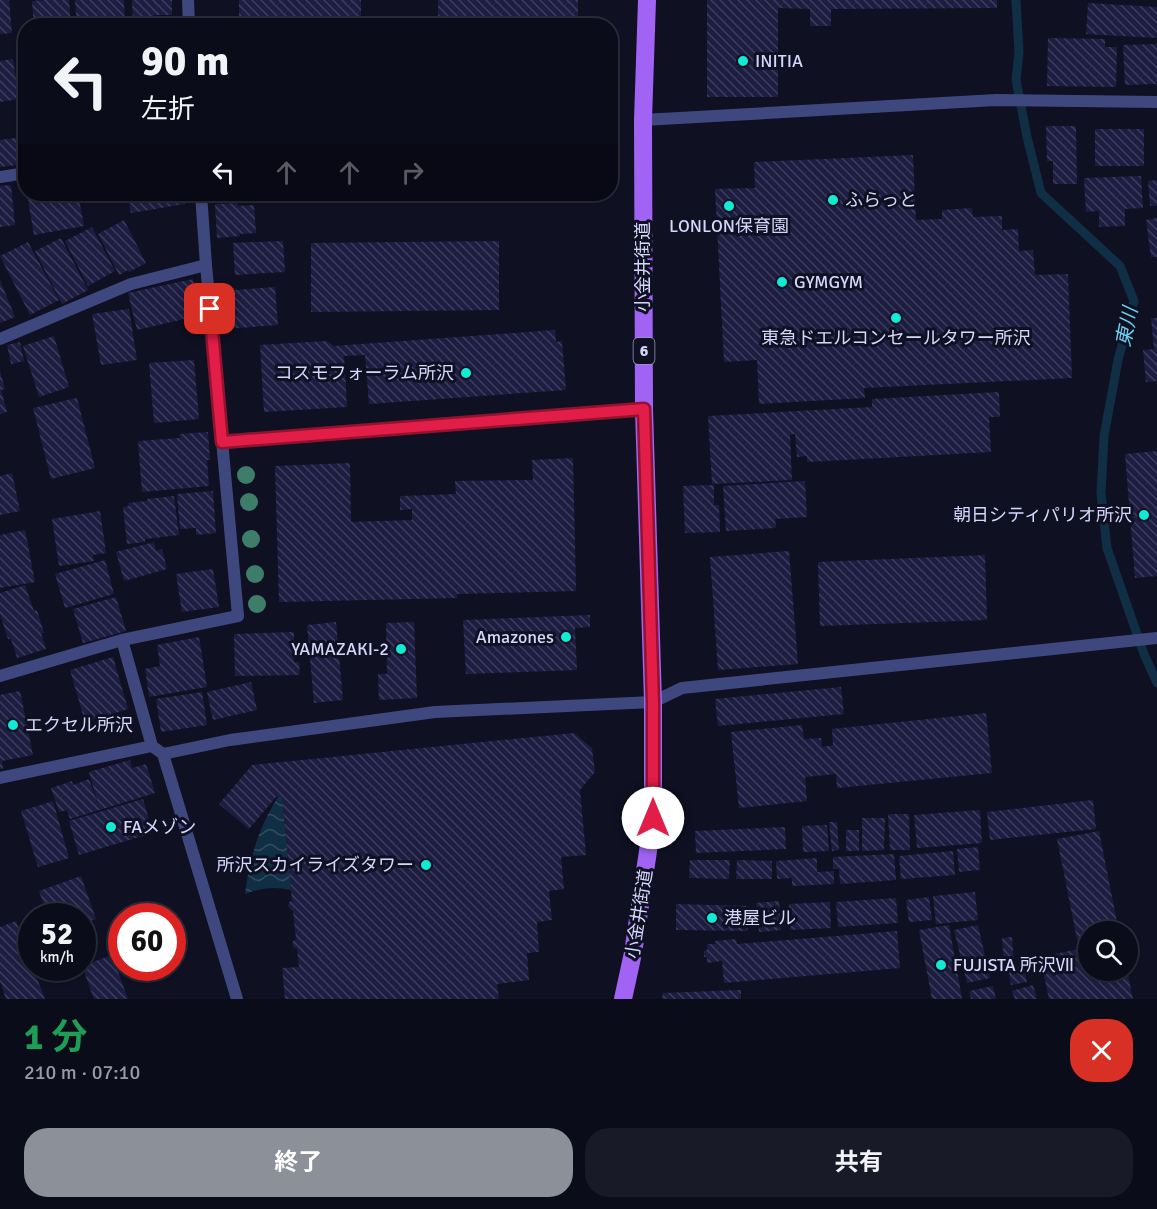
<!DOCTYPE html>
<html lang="ja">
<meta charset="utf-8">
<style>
:root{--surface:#0b0c1a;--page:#191a27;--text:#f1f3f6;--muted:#9a9ba2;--line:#2b2c39;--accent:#8c9099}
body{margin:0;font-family:Signika,"Noto Sans JP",sans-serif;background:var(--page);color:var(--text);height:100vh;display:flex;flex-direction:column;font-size:22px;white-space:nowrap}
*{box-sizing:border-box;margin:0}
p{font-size:20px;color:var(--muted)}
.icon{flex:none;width:33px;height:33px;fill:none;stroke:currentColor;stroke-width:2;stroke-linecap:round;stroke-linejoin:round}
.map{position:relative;height:999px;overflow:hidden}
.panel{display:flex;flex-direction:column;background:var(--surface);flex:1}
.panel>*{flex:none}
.guide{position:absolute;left:18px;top:18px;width:600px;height:183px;border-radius:24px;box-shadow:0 2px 4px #0004,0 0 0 2px var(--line);background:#0b0c1a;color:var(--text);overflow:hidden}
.tools{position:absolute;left:1078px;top:921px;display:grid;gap:12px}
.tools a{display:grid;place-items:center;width:60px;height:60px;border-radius:50%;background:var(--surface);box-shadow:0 2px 4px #0004,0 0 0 2px var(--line);font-size:30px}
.speed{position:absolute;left:18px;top:903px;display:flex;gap:12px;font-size:30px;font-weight:700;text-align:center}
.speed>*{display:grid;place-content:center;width:78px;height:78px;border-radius:50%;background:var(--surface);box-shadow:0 2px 4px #0004,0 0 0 2px var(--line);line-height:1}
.speed small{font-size:15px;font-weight:400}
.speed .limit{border:9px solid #d22;background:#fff;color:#111}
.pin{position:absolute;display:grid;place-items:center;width:51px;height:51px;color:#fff;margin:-26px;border-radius:12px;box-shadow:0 3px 9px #0006}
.me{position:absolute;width:66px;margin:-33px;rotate:0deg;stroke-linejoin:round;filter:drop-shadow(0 0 4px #0008)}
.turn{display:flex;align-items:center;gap:21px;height:126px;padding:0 24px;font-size:27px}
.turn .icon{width:78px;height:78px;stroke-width:2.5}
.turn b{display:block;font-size:42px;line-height:51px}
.lanes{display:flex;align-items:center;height:57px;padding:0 24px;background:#0003;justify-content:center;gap:30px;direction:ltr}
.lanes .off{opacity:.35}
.round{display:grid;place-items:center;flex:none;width:63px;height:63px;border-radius:24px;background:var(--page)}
.overview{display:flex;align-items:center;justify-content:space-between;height:102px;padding:0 24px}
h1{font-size:36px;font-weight:700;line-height:45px;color:#1e9e55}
.button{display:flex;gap:12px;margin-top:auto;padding:12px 24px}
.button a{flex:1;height:69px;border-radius:24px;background:var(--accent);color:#fff;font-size:24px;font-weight:700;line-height:69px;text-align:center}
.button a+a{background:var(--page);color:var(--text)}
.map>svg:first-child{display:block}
</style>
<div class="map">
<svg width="1157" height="999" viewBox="0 0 1157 999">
<defs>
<pattern id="water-waves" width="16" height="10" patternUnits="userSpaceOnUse" patternTransform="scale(1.5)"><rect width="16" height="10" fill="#112f44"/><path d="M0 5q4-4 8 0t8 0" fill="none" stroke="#334c60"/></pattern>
<pattern id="building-back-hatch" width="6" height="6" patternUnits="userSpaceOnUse" patternTransform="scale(1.5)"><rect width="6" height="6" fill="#1d1d42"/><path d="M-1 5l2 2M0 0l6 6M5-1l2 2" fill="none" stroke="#3d3d5e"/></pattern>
</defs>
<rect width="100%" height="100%" fill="#0f1022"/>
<path fill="url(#water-waves)" d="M278,797h4l9,93c-16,-4 -31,-2 -46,4 4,-35 14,-67 33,-97z"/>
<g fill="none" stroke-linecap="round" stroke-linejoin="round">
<path stroke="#112f44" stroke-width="9" d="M1016,0l3,52 -3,28 11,57 14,56 79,73 14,35 -16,59 -14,76 -3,57 6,55 37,106 13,29"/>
</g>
<path fill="url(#building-back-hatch)" d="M0,0h9l3,33 -12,1z
M45,0h24l2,26h-37l-2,-25z
M75,0h49l1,26h-48z
M132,0h40v15h-18v11h-21z
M239,0h122v26h-122z
M438,0h140v26h-140z
M707,0h290v8l-166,1v17h-21v-17l-32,-1v89h-71z
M1088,3l69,4v31l-71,-4z
M1048,38l57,1v8h12l-1,40 -69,-1z
M1157,44v40l-32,1 -2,-40z
M13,59l6,40 -19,3v-41z
M1046,126h30l1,58h-24v-23h-6z
M1095,129h49v37h-49z
M23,137l3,27 -26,3v-27z
M913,155l3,65 26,-1v-9l30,-2 1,9 29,-1v14l16,-1 1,22 14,-1 2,25 33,-1 4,104 -208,10 1,10 -106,6 -2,-44 -33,2 -9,-173 40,-1 -1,-26z
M1141,176l2,32 -18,1v17l-26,1v-16l-13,1 -2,-34z
M1157,180v26h-7l-2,-25z
M11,185l4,40 -15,2v-41z
M27,194h51l6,32 -50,9z
M127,194h57l1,10 -54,9z
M238,203l-1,3 17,-1 2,28 -17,1 1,2 -23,2 -2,-34z
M1157,218v39h-6l-5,-37z
M124,220l22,43 -17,9 -1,-2 -9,5 -21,-41z
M92,227l23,44 -27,15 -23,-45z
M61,238l27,52 -26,14 -27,-53z
M283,241l2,31 -50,3 -2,-32z
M499,241v69l-188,2v-69z
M28,242l31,58 -29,15 -30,-59z
M193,279l8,36 -64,15 -9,-37z
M0,280l15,37 -15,6z
M275,287l3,38 -54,4 -3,-38z
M129,309l8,51 -36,5 -9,-51z
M1151,318h6v63l-11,1 -3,-32 11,-1z
M555,330l1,12 6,-1 4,49 -197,14 -4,-49 -21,1 3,51 -83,5 -4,-67 66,-4 8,5z
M54,336l15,51 -30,10 -16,-51z
M20,342l4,19 -13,3 -4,-19z
M194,360l5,59 -45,4 -5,-60z
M0,371l5,18 -4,1 6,22 -7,2z
M999,392l1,25h-11l2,35 -184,10v-6l-10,1 -2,-23 -5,1 2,45 -80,4 -4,-68 164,-9v-8z
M77,398l18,70 -44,11 -18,-71z
M208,432l2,28h-3l2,26 -67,6 -4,-51 42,-3v-4z
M1157,451v125l-22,2 -10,-124z
M573,458l3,133 -119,3v4l-178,4 -4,-136 75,-3 1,59 61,-2v-11l-12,1v-14l56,-2 -1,-13 78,-1 -1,-20z
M12,473l8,38 -20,4v-39z
M805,481l2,36 -32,2 1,9 -50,3 -3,-45z
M714,485v20h5l1,27 -35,1 -2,-47z
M213,491l3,42 -20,2v-7l-16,1 -3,-35z
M174,496l5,39 -34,4v3l-18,2 -4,-37 6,-1 -1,-3 19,-2v-2z
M100,511l6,42 -13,2 1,6 -35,5 -7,-47z
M25,530l10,52 -35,6v-53z
M154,542l2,9 6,-2 5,20 -43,12 -8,-29z
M789,551l9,113 -80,6 -8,-113z
M985,555l2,65 -167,6 -2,-64z
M105,560l9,34 -49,14 -10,-34z
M213,569l6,38 -37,5 -6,-38z
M25,585l9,26 3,-1 7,23h-3l5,16 -29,9 -6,-19h-3l-8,-25v-21z
M116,597l10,34 -43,12 -10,-34z
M590,615v12l-15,1 2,42 -111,4 -3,-54z
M336,622l7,78 -29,3 -7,-78z
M414,622l3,76 -38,2 -1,-26h9l-1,-51z
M294,632v30h5l1,13 -65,1 -1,-42z
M199,637l8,50 -58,10 -4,-28 15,-3 -3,-21z
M113,657l15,52 -43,13 -15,-52z
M251,682l6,28 -44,10 -6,-28z
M841,687l3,27 -126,12 -3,-27z
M20,691l13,64 -31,6 1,8h-3v-74z
M202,692l5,33 -46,7 -5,-33z
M986,713l6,60 -155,15 -1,-14 -31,3 2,24 -68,7 -8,-76 71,-7 2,14 17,-1 1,9 11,-2 -1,-16z
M574,733l18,15 3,24 -15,18 6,65 -25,2 3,32 -15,2 3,29 -15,2 2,30 -12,1 2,27 -32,4 2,15h-214l-3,-31 17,-1 -2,-18 -3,-1 -2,-4 1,-3 3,-2 -3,-28 -3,-2 -2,-3 1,-4 3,-1 -10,-104h-6l-27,32 -30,-25 33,-39z
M130,760l2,8 14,-4 9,29 -85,26 -3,-9 -8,2 -8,-24 21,-7 1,4 16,-6 10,28 -10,-35z
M143,799l10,34 -74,22 -10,-34z
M1093,800l3,29 -106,11 -3,-28z
M53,801l16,57 -31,9 -17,-56z
M980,810l2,33 -65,5 -3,-33z
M888,814h21l1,36h-20z
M862,818h23l-1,32 -22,1z
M829,822h8l2,28 -7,1z
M827,825l2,26 -26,1 -1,-26z
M785,827l1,22 -90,4 -1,-22z
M846,830h13v21h-13z
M1099,831l20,101h-30v38h38l6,29h-84l-9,-42 39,-8 -22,-110z
M978,847l2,23 -21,2 -2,-23z
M953,851l2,24 -54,4 -2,-23z
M894,854l2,26 -56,4 -1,-15h-6v-12z
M817,858v14l17,-1v13l-42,2v-8l-15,1 -1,-18z
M690,860h40l-1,19 -40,-1z
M737,860l35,1v18h-36z
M81,876l15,43 -14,5v-8h-34l-9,-25z
M975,892l3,28 -42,4 -3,-28z
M929,897l3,23 -23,2 -3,-22z
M896,898l2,25 -60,4 -2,-25z
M779,901l2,29 -22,2 -3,-29z
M830,902l1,26 -41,2 -1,-26z
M676,904l72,2v25l-72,-1z
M16,921l16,42v5h1l12,31h-39l-6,-18v-54z
M949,925l13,74h-30l-13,-69z
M978,925l12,53 -23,5 -13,-53z
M897,931l3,37 -176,15 -2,-22 -15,2v-6h-3v-6l3,-1v-6h8v-3l21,-2 1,5z
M1012,937l2,25 -10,1 -2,-25z
M112,955l16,44h-34l-12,-33z
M1024,965l3,17 -16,3 -3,-17z
M1033,985l4,14h-22l-3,-8z
M993,986l3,13h-25l-2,-8z
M741,990v9h-79l1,-6z"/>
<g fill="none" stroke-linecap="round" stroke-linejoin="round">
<path stroke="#3e487e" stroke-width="12" d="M0,177l26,-4
M0,339l131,-55 75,-19
M122,640l30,106
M0,676l122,-36 116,-24
M0,778l152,-32 11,8"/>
<path stroke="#3e487e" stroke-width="12" d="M188,0l1,26
M643,120l353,-20 161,2
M201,194l5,71 32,351
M222,442l422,-33
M237,999l-74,-245 67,-14 205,-28 218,-10 29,-14 475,-50"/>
<path stroke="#a063f4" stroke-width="18" d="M623,999l10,-46 20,-136v-115l-9,-293 -1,-289 4,-120"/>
</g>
<g fill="#3e7d69">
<circle cx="246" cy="475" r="9"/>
<circle cx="249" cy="502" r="9"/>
<circle cx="251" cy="539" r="9"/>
<circle cx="255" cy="574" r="9"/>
<circle cx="257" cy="604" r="9"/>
</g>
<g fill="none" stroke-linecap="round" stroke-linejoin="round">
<g stroke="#92132f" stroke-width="15">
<path id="route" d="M210,309l12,133 422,-33 9,293v116"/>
</g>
<use href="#route" stroke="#e11d48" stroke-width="10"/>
</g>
<g fill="#11ebd5" stroke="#0f1022" stroke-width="2">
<circle cx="743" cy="61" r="6"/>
<circle cx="833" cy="200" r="6"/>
<circle cx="729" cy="206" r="6"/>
<circle cx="782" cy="282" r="6"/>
<circle cx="896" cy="318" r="6"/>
<circle cx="466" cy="373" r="6"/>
<circle cx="1144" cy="515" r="6"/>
<circle cx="566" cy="637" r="6"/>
<circle cx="401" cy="649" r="6"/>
<circle cx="13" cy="725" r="6"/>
<circle cx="111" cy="827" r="6"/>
<circle cx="426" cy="865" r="6"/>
<circle cx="712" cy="918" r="6"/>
<circle cx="941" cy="965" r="6"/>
</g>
<g text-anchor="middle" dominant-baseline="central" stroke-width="6" stroke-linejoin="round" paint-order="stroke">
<rect fill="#0f1022" stroke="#999bbb" stroke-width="1.5" x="633.5" y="338" width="21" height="26" rx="4.5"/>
<g font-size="16" font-weight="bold" fill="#d4d7fc">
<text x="644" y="351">6</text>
</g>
<g font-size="18" fill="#d4d7fc" stroke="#0f1022" text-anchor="start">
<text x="755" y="61">INITIA</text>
<text x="845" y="200">ふらっと</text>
<text x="729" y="226" text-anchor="middle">LONLON保育園</text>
<text x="794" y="282">GYMGYM</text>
<text x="896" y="338" text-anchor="middle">東急ドエルコンセールタワー所沢</text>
<text x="454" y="373" text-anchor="end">コスモフォーラム所沢</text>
<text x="1132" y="515" text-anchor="end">朝日シティパリオ所沢</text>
<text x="554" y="637" text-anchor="end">Amazones</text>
<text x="389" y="649" text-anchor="end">YAMAZAKI-2</text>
<text x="25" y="725">エクセル所沢</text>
<text x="123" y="827">FAメゾン</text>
<text x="414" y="865" text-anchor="end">所沢スカイライズタワー</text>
<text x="724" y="918">港屋ビル</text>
<text x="953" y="965">FUJISTA 所沢Ⅶ</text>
</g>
<g font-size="18" fill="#d4d7fc" stroke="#0f1022">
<text transform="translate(643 267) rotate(-90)">小金井街道</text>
<text transform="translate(639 914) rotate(-81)">小金井街道</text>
</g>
<g font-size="20" font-style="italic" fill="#69d0f4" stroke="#0f1022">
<text transform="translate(1127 327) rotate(-79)">東川</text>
</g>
</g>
</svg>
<div class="tools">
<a><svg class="icon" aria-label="search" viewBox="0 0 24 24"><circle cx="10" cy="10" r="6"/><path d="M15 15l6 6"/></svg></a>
</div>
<div class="speed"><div>52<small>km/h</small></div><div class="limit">60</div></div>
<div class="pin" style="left:210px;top:309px;background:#d93025"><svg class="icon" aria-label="arrive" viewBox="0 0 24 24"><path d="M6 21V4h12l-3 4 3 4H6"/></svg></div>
<svg class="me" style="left:653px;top:818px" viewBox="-20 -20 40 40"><circle r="19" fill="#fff"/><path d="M0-13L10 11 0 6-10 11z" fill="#e11d48"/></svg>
<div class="guide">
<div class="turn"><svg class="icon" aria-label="left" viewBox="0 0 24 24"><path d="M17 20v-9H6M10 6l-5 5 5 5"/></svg><div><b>90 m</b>左折</div></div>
<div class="lanes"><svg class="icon" aria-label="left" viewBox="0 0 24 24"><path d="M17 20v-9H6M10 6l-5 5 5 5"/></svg><svg class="icon off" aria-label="ahead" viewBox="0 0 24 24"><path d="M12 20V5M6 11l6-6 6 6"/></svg><svg class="icon off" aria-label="ahead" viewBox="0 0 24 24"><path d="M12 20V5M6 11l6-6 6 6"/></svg><svg class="icon off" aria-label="right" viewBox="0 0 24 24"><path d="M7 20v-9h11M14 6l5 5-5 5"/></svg></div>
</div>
</div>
<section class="panel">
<div class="overview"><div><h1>1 分</h1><p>210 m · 07:10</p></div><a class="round" style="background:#d93025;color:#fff"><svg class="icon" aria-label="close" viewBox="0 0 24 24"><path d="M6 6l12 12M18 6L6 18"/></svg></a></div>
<div class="button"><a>終了</a><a>共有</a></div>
</section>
